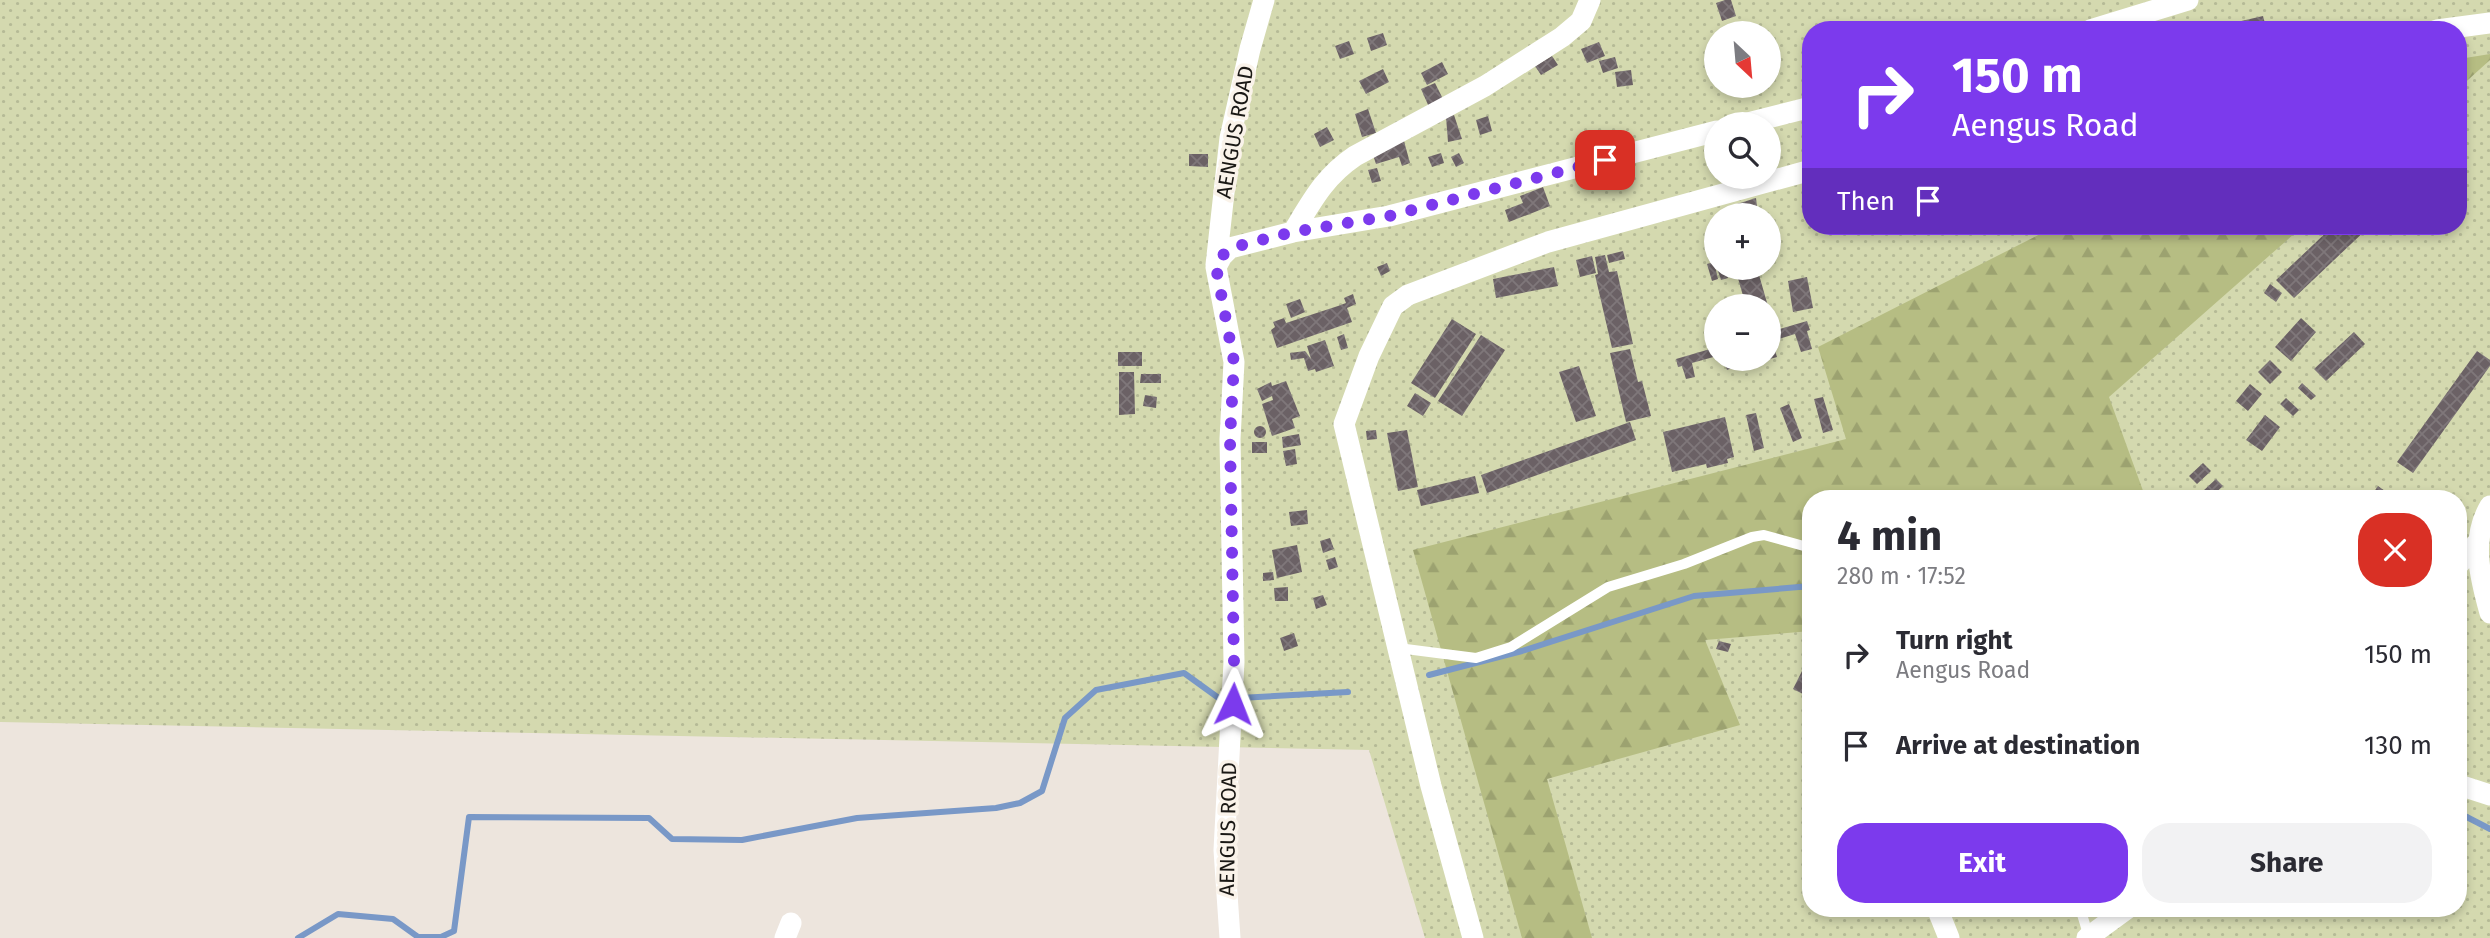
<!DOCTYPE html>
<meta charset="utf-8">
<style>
:root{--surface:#fff;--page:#f2f2f3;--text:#2b2b33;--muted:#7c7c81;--accent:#7c3aed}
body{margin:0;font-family:"Fira Sans",sans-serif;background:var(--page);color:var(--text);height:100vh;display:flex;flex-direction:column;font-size:26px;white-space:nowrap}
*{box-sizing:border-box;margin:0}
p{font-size:23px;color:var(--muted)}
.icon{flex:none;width:38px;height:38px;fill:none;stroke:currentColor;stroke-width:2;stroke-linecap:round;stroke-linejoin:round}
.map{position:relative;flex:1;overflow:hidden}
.sheet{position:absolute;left:1802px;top:490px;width:665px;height:427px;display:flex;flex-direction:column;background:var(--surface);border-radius:28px;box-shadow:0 4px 10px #0003}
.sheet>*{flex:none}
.banner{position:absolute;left:1802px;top:21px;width:665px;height:214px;border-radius:28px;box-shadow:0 4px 10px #0003;background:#7c3aed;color:#fff;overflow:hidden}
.needle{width:46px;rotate:154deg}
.buttons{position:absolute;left:1704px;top:21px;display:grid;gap:14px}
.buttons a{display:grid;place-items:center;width:77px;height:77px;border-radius:50%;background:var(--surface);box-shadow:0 4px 10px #0003;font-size:35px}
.pin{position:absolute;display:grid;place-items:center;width:60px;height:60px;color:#fff;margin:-30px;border-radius:14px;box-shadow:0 4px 10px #0006}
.me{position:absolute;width:77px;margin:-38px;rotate:2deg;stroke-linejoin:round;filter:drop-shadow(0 0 5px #0008)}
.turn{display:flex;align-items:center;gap:24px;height:147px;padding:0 35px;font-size:32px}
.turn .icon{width:91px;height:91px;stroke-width:2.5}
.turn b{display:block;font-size:49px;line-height:60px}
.then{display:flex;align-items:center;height:66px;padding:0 35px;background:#0003;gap:14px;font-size:26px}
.round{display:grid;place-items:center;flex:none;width:74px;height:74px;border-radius:28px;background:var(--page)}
.headline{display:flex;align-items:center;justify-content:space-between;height:119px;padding:0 35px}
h1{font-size:42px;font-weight:700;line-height:52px}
.button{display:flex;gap:14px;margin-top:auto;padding:14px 35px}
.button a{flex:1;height:80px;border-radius:28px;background:var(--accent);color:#fff;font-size:28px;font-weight:700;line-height:80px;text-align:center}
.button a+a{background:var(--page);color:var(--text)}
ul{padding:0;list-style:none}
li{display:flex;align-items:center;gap:21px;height:91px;padding:0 35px}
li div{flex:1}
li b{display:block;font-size:26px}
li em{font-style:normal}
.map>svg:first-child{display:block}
</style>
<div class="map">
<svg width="2490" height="938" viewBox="0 0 2490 938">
<defs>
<pattern id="grass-dots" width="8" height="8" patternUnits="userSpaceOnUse" patternTransform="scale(1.75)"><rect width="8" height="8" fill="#d4d9af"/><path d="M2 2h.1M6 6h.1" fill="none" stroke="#b5ba96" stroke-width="1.8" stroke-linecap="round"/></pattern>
<pattern id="forest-firs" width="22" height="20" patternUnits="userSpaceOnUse" patternTransform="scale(1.75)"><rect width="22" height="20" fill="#b6bd83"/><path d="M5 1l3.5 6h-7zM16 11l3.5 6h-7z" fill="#9ca270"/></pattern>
<pattern id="building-cross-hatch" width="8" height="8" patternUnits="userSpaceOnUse" patternTransform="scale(1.75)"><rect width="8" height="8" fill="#6b6165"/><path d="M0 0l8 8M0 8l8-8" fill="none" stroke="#7f777a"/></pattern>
</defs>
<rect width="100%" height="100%" fill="#ede5dd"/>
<path fill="url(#grass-dots)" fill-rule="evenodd" d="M0,0h2490v938h-1065l-56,-188 -1369,-28zM1811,30h648v196h-648zM1717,33h52v53h-52zM1717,124h52v53h-52zM1717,215h52v53h-52zM1717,306h52v53h-52zM1811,499h648v409h-648z"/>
<path fill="url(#forest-firs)" d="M2490,54v6l-31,28v-29z
M2056,226h247l-194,171 37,102h-335v132l-106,9 35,85 -193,54 45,159h-70l-109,-388 433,-111 -28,-92z"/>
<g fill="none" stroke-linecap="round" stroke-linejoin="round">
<path stroke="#7998c7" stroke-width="6" d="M1429,675l93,-24 172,-55 117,-10
M2459,813l31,16
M298,938l40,-24 55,5 25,18h23l13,-6 15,-114 180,1 23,21 70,1 115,-22 139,-10 24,-5 22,-12 23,-73 31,-28 88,-17 36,26 128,-7"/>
</g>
<path fill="url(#building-cross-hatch)" d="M1725,0h6l5,16 -14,5 -6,-18z
M2263,16l3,11 -26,3 -3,-8z
M1383,33l4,12 -16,6 -4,-13z
M1349,41l5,13 -14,5 -5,-13z
M1599,42l6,14 -18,7 -6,-14z
M1552,56l6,9 -17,10 -6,-9z
M1615,57l3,11 -15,5 -4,-12z
M1442,62l6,12 -21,11 -6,-12z
M1383,69l6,13 -23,12 -7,-13z
M1631,70l2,15 -16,2 -2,-15z
M1435,83l9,18 -15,6 -8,-18z
M1368,109l8,24 -14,4 -7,-23z
M1454,115l8,24 -14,3 -2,-25z
M1488,116l4,15 -12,4 -4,-15z
M1327,127l7,13 -14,7 -6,-13z
M1404,141l6,22 -8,3 -3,-9 -23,7 -4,-12z
M1441,153l3,10 -12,4 -4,-10z
M1459,153l5,10 -8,4 -5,-10z
M1189,154h19v13l-19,-1z
M1377,168l4,13 -9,2 -4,-13z
M1543,187l7,19 -41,16 -4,-12 18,-7 -3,-7z
M1756,198l1,8 -18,5 -2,-7z
M2333,226h37l-76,72 -18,-18z
M1623,251l2,8 -16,4 -2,-8z
M1605,255l4,17 8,-1 16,73 -21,4 -17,-73 3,-1 -3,-17z
M1592,256l4,17 -16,4 -4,-17z
M1714,262l4,17 -6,2 -5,-17z
M1387,263l3,8 -9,5 -4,-9z
M1554,267l4,19 -62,12 -3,-19z
M1717,268h8l3,10 -7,2z
M1735,268h22l11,38h-22z
M1807,277l6,31 -20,4 -5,-31z
M2270,284l12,9 -6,9 -12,-9z
M1353,294l3,10 -9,4 5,14 -75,26 -6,-18 4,-3 -2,-5 11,-4 2,5 52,-17 8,-3 -2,-5z
M1300,299l5,13 -14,6 -5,-14z
M2301,318l15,14 -25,29 -16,-14z
M1452,319l24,15 -41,64 -24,-15z
M1807,321l3,9 -3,1 5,18 -11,3 -6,-18 -23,7 5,16 -7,2 -1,-27z
M2354,332l11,12 -39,37 -12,-12z
M1344,334l4,14 -7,2 -4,-13z
M1481,335l24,15 -43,66 -24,-15z
M1325,340l9,26 -18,6 -1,-3 -7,2 -4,-13 -13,2 -1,-7 15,-2 6,8 -4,-13z
M1717,347v9l-25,7 3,14 -9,2 -4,-13 -4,1 -2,-8z
M1630,349l8,33 4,-1 9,35 -25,6 -16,-69z
M2477,351l13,9v6l-77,107 -16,-11z
M1118,352h24v14h-24z
M1723,359h9l3,8 -8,3z
M2270,360l12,12 -12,12 -12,-12z
M1579,366l17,50 -20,6 -17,-50z
M1119,372h15l1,42 -16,1z
M1141,374h20v9h-21z
M1286,381l14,35 -8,3 3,9 -23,8 -10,-32 11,-4 -1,-4 -10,5 -5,-12 14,-7 1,4z
M2302,383l14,13 -5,4 -13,-12z
M2250,384l12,10 -14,17 -12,-10z
M1415,393l16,10 -8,13 -16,-10z
M1145,395l12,2 -1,11 -13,-2z
M1823,397l10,33 -10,3 -9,-34z
M2286,398l13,12 -6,6 -13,-12z
M1789,404l13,34 -9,4 -13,-34z
M1756,413l8,35 -10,3 -8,-36z
M2265,415l15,12 -18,24 -16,-11z
M1725,417l9,40 -7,2 1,4 -21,5 -1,-4 -34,8 -9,-40z
M1630,422l6,18 -149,53 -6,-18z
M1254 432a6 6 0 1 1 12 0a6 6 0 1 1-12 0Z
M1376,430l1,9 -10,1 -1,-9z
M1407,430l11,57 -20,4 -11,-58z
M1299,434l2,11 -18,3 -1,-11z
M1252,442h15v11h-15z
M1295,449l2,15 -11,2 -3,-15z
M2203,463l8,8 -14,13 -8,-8z
M1475,476l4,17 -58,13 -4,-16z
M2216,479l7,7 -13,12 -7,-7z
M2378,486l7,5 -5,8h-11z
M1307,510l1,14 -17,2 -2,-14z
M1330,538l4,11 -11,4 -3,-12z
M1297,545l5,27 -25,6 -5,-28z
M1335,557l3,10 -9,3 -3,-10z
M1273,572l1,8 -11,1v-8z
M1288,587v14h-13l-1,-13z
M1323,595l4,10 -11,4 -3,-11z
M1294,633l4,13 -14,5 -4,-13z
M1719,641l12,3 -3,8 -12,-3z
M1804,667l7,4v27l-18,-9z"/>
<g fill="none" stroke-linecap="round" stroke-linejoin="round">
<path stroke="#fff" stroke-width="10" d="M1398,648l78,10 35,-11 97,-60 76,-23 68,-27 12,-2 47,13
M2080,908l9,29"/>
<path stroke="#fff" stroke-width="21" d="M2090,30l98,-30
M2437,30l53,-7
M1744,124l67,-17
M1293,232c19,-31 31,-55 62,-76l130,-70 77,-49 19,-16 9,-21
M1216,265l14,-127 20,-89 14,-49
M2490,506c-20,34 -10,71 0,107
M2459,564l18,-21
M2459,785l31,10
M1937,908l12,30
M785,938l6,-15
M1230,938l-6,-88 10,-188 -4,-223 4,-77 -18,-95 6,-11 8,-8 63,-16 96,-16 328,-85
M1473,938l-42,-152 -87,-362 25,-68 24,-50 15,-11 140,-53 263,-72
M2087,938l41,-30"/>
</g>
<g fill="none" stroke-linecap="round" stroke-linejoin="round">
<path stroke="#7c3aed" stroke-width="12" stroke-dasharray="0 21.6" d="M1233,704l1,-42 -4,-223 4,-77 -18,-95 6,-11 8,-8 63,-16 96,-16 216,-56"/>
</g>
<g text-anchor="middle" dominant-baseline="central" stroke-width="7" stroke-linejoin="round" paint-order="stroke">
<g font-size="21" fill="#1a1815" stroke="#faf3ea">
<text transform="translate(1235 132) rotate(-80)">AENGUS ROAD</text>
<text transform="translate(1228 829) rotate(-89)">AENGUS ROAD</text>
</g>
</g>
</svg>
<div class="buttons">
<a><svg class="needle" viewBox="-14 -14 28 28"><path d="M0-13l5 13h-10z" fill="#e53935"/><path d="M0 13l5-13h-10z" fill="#7c7c81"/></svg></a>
<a><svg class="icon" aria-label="search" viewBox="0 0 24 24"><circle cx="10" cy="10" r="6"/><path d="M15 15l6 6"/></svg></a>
<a>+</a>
<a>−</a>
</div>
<div class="pin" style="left:1605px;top:160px;background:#d93025"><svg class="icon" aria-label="arrive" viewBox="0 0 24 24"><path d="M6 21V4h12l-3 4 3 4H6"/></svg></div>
<svg class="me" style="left:1233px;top:704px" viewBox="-20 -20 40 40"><path d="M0-17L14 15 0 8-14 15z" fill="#7c3aed" stroke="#fff" stroke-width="4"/></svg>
<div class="banner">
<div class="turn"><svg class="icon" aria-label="right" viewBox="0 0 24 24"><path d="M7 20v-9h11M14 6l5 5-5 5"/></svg><div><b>150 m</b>Aengus Road</div></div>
<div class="then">Then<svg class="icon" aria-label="arrive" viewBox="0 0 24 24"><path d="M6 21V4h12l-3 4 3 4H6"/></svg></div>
</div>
<section class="sheet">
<div class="headline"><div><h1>4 min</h1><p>280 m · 17:52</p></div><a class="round" style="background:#d93025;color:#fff"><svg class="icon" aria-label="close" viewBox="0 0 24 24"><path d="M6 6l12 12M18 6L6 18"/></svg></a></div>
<ul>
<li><svg class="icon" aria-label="right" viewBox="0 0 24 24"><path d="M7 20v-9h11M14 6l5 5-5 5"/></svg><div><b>Turn right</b><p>Aengus Road</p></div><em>150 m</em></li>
<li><svg class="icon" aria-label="arrive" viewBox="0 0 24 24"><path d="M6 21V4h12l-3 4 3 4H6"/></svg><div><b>Arrive at destination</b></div><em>130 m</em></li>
</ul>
<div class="button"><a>Exit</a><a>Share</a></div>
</section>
</div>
